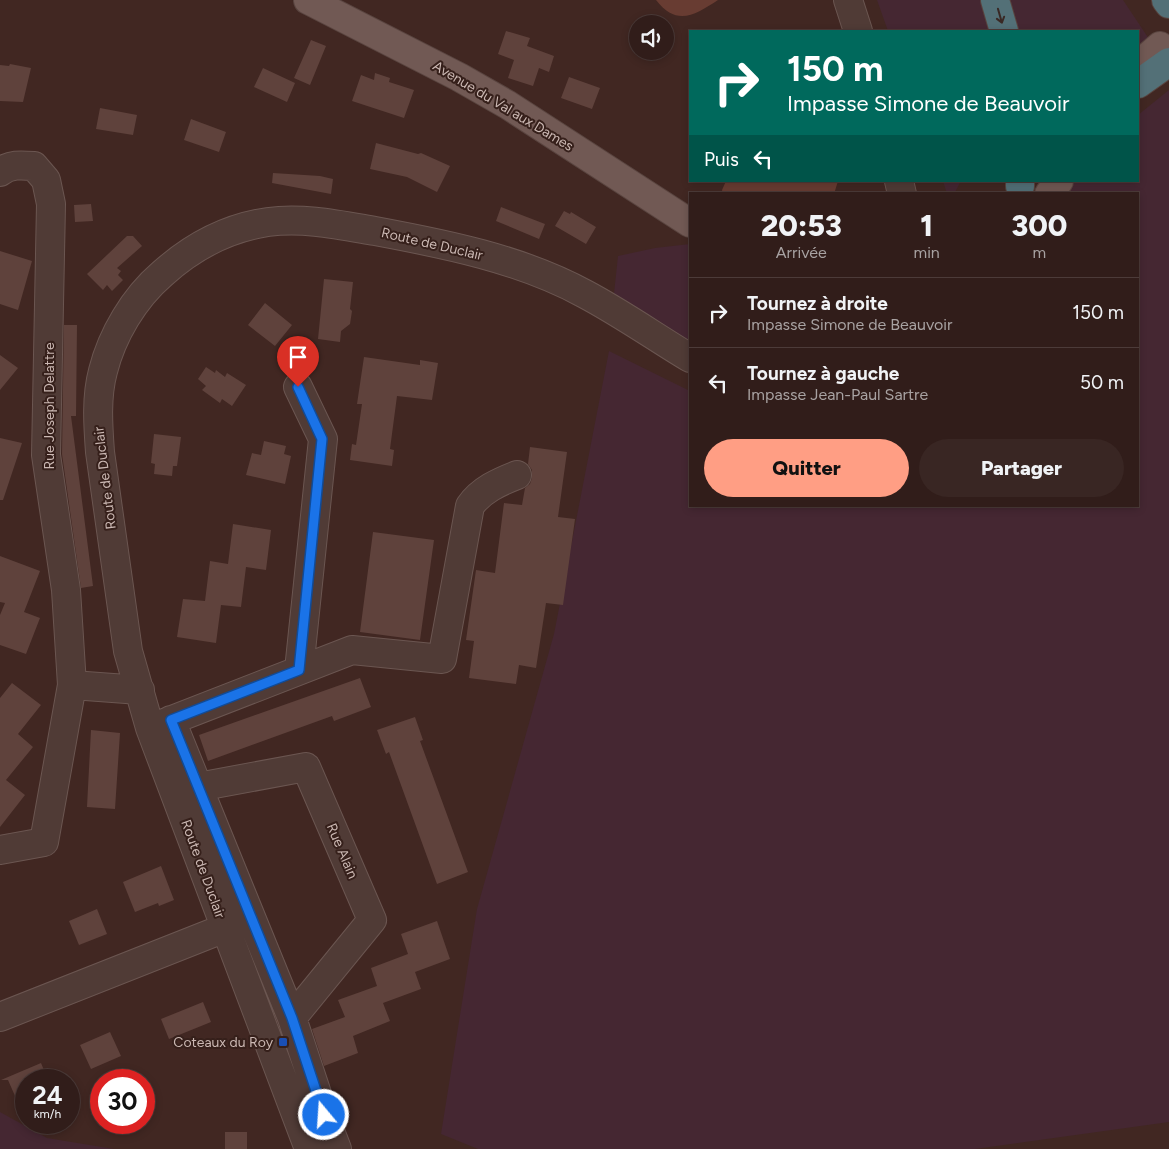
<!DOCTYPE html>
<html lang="fr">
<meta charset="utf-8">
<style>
:root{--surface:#311d1a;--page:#392623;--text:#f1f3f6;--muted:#a8a2a2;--line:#4c3b39;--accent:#ff9e84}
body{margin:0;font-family:Figtree,sans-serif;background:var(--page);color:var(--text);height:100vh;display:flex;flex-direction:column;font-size:19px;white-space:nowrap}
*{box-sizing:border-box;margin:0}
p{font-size:16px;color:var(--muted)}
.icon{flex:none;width:28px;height:28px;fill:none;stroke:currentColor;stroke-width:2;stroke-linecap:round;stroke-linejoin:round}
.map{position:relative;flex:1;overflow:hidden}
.panel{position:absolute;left:689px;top:192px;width:450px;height:315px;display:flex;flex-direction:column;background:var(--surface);border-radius:0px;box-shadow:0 2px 8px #0003,0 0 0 1px var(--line)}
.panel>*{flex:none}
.guide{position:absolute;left:689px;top:30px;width:450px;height:152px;border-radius:0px;box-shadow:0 2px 8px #0003,0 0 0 1px var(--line);background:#00695c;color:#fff;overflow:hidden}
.fabs{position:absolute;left:629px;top:15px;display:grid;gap:10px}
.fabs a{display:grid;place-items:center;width:45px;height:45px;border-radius:50%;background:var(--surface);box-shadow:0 2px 8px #0003,0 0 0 1px var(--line);font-size:25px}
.speed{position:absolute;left:15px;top:1069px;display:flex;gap:10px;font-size:25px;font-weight:700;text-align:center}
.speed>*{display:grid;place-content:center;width:65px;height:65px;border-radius:50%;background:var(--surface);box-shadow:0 2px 8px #0003,0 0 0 1px var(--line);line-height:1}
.speed small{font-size:12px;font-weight:400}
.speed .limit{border:8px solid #d22;background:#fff;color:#111}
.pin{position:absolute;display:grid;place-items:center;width:42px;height:42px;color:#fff;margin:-51px -21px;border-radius:50% 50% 50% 0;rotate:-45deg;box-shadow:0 0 5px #0007}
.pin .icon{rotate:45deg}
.me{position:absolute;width:55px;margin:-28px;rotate:342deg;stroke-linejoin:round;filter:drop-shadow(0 0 4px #0008)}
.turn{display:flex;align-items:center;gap:18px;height:105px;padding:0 15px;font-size:22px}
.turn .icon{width:65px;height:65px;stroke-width:2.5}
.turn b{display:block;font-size:35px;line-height:42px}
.then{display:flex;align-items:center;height:48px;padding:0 15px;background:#0003;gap:10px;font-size:19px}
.eta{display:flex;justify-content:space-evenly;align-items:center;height:85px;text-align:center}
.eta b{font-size:30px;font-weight:800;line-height:35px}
.primary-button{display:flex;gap:10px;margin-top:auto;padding:10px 15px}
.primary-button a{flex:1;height:58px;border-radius:30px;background:var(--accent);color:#111;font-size:20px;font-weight:800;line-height:58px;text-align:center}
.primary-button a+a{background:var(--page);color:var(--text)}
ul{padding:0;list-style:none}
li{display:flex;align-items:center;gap:15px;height:70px;padding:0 15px;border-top:1px solid var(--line)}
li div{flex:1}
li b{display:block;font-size:19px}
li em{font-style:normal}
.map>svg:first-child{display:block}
</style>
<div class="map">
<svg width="1169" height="1149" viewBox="0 0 1169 1149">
<rect width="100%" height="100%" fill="#412722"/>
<path fill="#452732" d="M877,0h246l26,39 -11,8v-16h-250z
M1169,90v1032l-194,27h-497l-37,-15 36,-225 77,-275 55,-283 81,40v115h448v-312h-76l10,-13h66v-66z
M943,181h18l-7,13h-7z
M690,244v97l-77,-38 5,-47 37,-8z
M0,1112l47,26 67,11h-114z"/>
<path fill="#683c32" d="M656,0h62c-23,15 -41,27 -62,0z
M726,181h112l-4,13h-111l-1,-4z"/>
<path fill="#5f423c" d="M506,31l24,7 -3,8 27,10 -5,16 -10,-4 -6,18 -25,-8 6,-18 -16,-6z
M311,40l15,6 -16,39 -16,-7z
M10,64l21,4 -8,34 -23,-1v-36l9,1z
M263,68l32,15 -8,19 -33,-15z
M375,73l15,5 -1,4 25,8 -10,28 -52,-17 9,-26 13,5z
M569,77l31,11 -8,21 -31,-11z
M100,108l37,7 -4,20 -37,-6z
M191,119l35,13 -7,20 -35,-12z
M376,143l42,11 3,-1 29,13 -13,26 -30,-15 -37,-8z
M273,173l47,3 13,3 -2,15 -59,-11z
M91,204l2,17 -18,1 -1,-17z
M501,207l44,17 -6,15 -43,-18z
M564,211l6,3 1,-2 25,15 -10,17 -31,-18z
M127,236h6l9,10 -25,22 4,3 -3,4 5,5 -11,11 -5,-6 -4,5 -16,-16z
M0,251l32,10 -14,49 -18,-6z
M324,279l29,3 -3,27 2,2 -2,13 -9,7 -1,11 -22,-3z
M265,303l27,22 -17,21 -27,-21z
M64,325h13l-1,91h-5l22,170 -12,2 -19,-134z
M0,355l18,13 -18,22z
M364,357l56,8v-5l18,3 -6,37 -35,-4 -7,53 4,1 -2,16 -42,-6 2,-16 4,1 6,-41h-5z
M206,367l9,6 1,-3 9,7 2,-4 19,12 -14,21 -10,-7 -2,4 -18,-13 4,-4 -8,-7z
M154,434l27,3 -4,29h-4l-1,10 -18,-2 1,-10 -4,-1z
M0,438l22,5 -19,57h-3z
M264,441l22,5 -2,8 7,2 -6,28 -39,-9 6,-22 9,2z
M530,447l37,5 -9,65 17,2 -12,86 -17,-2 -10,65 -17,-3 -3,19 -47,-6 5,-37 -8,-1 10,-70 19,3 9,-70 18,2 3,-17 5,-4 2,-6v-8l-4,-6z
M233,524l38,6 -5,40 -20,-3 -5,40 -20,-2 -5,38 -39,-6 6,-38 22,2 5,-40 18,3z
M373,532l61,8 -14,100 -60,-8z
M0,556l40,15 -16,41 16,6 -14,36 -26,-9v-30l5,-12 -5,-1z
M360,678l11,29 -37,14 -2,-5 -124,45 -9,-26z
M12,683l29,22 -23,29 15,13 -27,33 19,15 -25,32v-129z
M415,717l8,23 -3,1 48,131 -31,12 -48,-132 -3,2 -9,-24z
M91,730l29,3 -5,76 -28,-2z
M161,866l13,34 -15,6 -1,-3 -23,9 -12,-30z
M97,909l10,25 -28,11 -10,-24z
M437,921l13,38 -35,13 6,17 -38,14 7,18 -37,15 5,17 -34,13 -12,-37 33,-12 -7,-17 39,-14 -6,-18 37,-14 -7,-20z
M203,1002l8,20 -42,17 -8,-20z
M110,1032l11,24 -30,13 -11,-24z
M41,1063l7,17h-22v41l-18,-41h-7z
M225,1132h22v17h-22z"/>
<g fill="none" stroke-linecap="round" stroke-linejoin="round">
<g stroke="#6b5651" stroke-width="30">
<path id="minor" d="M848,0l10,31
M0,172c10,-8 21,-7 34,-6l12,14 5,24 -5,251 20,135 6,95
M899,181l3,13
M298,387l25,52 -24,231
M171,720l27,67 108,-20 66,153 -80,98 32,97
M154,727l198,-77 90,9 28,-153c11,-16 29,-24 47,-31
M198,787l94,231
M0,850l44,-8 28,-157 68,5
M0,1017l225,-89
M307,1115h17l13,34
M309,1149l-159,-421 -22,-77 -28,-199c-2,-27 -4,-55 3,-81 9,-36 31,-73 59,-97 31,-28 65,-46 106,-52 35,-5 72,3 107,9 70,13 146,28 210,63 36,19 70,43 105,64"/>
</g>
<g stroke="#5a4540" stroke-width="30">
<path id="major" d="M308,0l151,77 49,28 182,118
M1138,65l22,-19
M1049,194l10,-13"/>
</g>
<g stroke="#58433e" stroke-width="30">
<path id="highway" d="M995,0l9,31
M1166,0l3,4
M1138,84l31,-22
M1020,181v5"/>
</g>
<use href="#minor" stroke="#503b36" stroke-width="28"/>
<use href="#major" stroke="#715954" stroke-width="28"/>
<use href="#highway" stroke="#537077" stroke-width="28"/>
</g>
<defs><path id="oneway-shaft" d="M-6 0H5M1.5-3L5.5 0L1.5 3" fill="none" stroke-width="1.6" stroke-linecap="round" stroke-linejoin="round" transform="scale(1.25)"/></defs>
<use stroke="#392824" href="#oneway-shaft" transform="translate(1000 16) rotate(74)"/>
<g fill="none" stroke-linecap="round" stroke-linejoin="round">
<g stroke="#114b97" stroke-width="12">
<path id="route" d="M298,387l24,52 -23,231 -128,50 121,298 32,97"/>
</g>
<use href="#route" stroke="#1a73e8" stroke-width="9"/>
</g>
<rect fill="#1a4fb4" stroke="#36201b" stroke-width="2" x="278" y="1037" width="10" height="10" rx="2.5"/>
<g text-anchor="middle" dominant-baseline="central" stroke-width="4" stroke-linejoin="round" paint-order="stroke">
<g font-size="14" fill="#cbb8b3" stroke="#36201b">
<text transform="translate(503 106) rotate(31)">Avenue du Val aux Dames</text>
<text transform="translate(432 244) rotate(13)">Route de Duclair</text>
<text transform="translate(49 406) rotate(-90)">Rue Joseph Delattre</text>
<text transform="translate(105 478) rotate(-97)">Route de Duclair</text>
<text transform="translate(342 851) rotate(67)">Rue Alain</text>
<text transform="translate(203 869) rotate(70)">Route de Duclair</text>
</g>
<g font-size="14" fill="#cbb8b3" stroke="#36201b" text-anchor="end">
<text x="273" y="1042">Coteaux du Roy</text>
</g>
</g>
</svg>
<div class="fabs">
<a><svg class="icon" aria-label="sound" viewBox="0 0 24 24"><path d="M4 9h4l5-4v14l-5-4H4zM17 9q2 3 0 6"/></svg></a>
</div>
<div class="speed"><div>24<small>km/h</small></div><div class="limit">30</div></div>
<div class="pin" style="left:298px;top:387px;background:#d93025"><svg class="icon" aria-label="arrive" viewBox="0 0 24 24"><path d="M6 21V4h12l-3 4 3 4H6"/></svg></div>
<svg class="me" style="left:324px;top:1115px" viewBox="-20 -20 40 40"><circle r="17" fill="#1a73e8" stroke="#fff" stroke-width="3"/><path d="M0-11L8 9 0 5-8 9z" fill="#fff"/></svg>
<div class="guide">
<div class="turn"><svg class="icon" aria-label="right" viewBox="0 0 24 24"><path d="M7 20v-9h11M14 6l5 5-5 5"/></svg><div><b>150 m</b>Impasse Simone de Beauvoir</div></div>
<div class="then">Puis<svg class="icon" aria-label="left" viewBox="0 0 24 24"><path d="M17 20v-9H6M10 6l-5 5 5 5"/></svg></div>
</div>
<section class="panel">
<div class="eta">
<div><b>20:53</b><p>Arrivée</p></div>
<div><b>1</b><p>min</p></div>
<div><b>300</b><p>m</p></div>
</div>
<ul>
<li><svg class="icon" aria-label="right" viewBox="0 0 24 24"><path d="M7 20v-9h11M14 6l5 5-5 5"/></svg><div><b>Tournez à droite</b><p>Impasse Simone de Beauvoir</p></div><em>150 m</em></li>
<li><svg class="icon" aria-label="left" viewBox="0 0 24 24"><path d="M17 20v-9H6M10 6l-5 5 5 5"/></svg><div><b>Tournez à gauche</b><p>Impasse Jean-Paul Sartre</p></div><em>50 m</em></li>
</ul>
<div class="primary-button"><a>Quitter</a><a>Partager</a></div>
</section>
</div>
